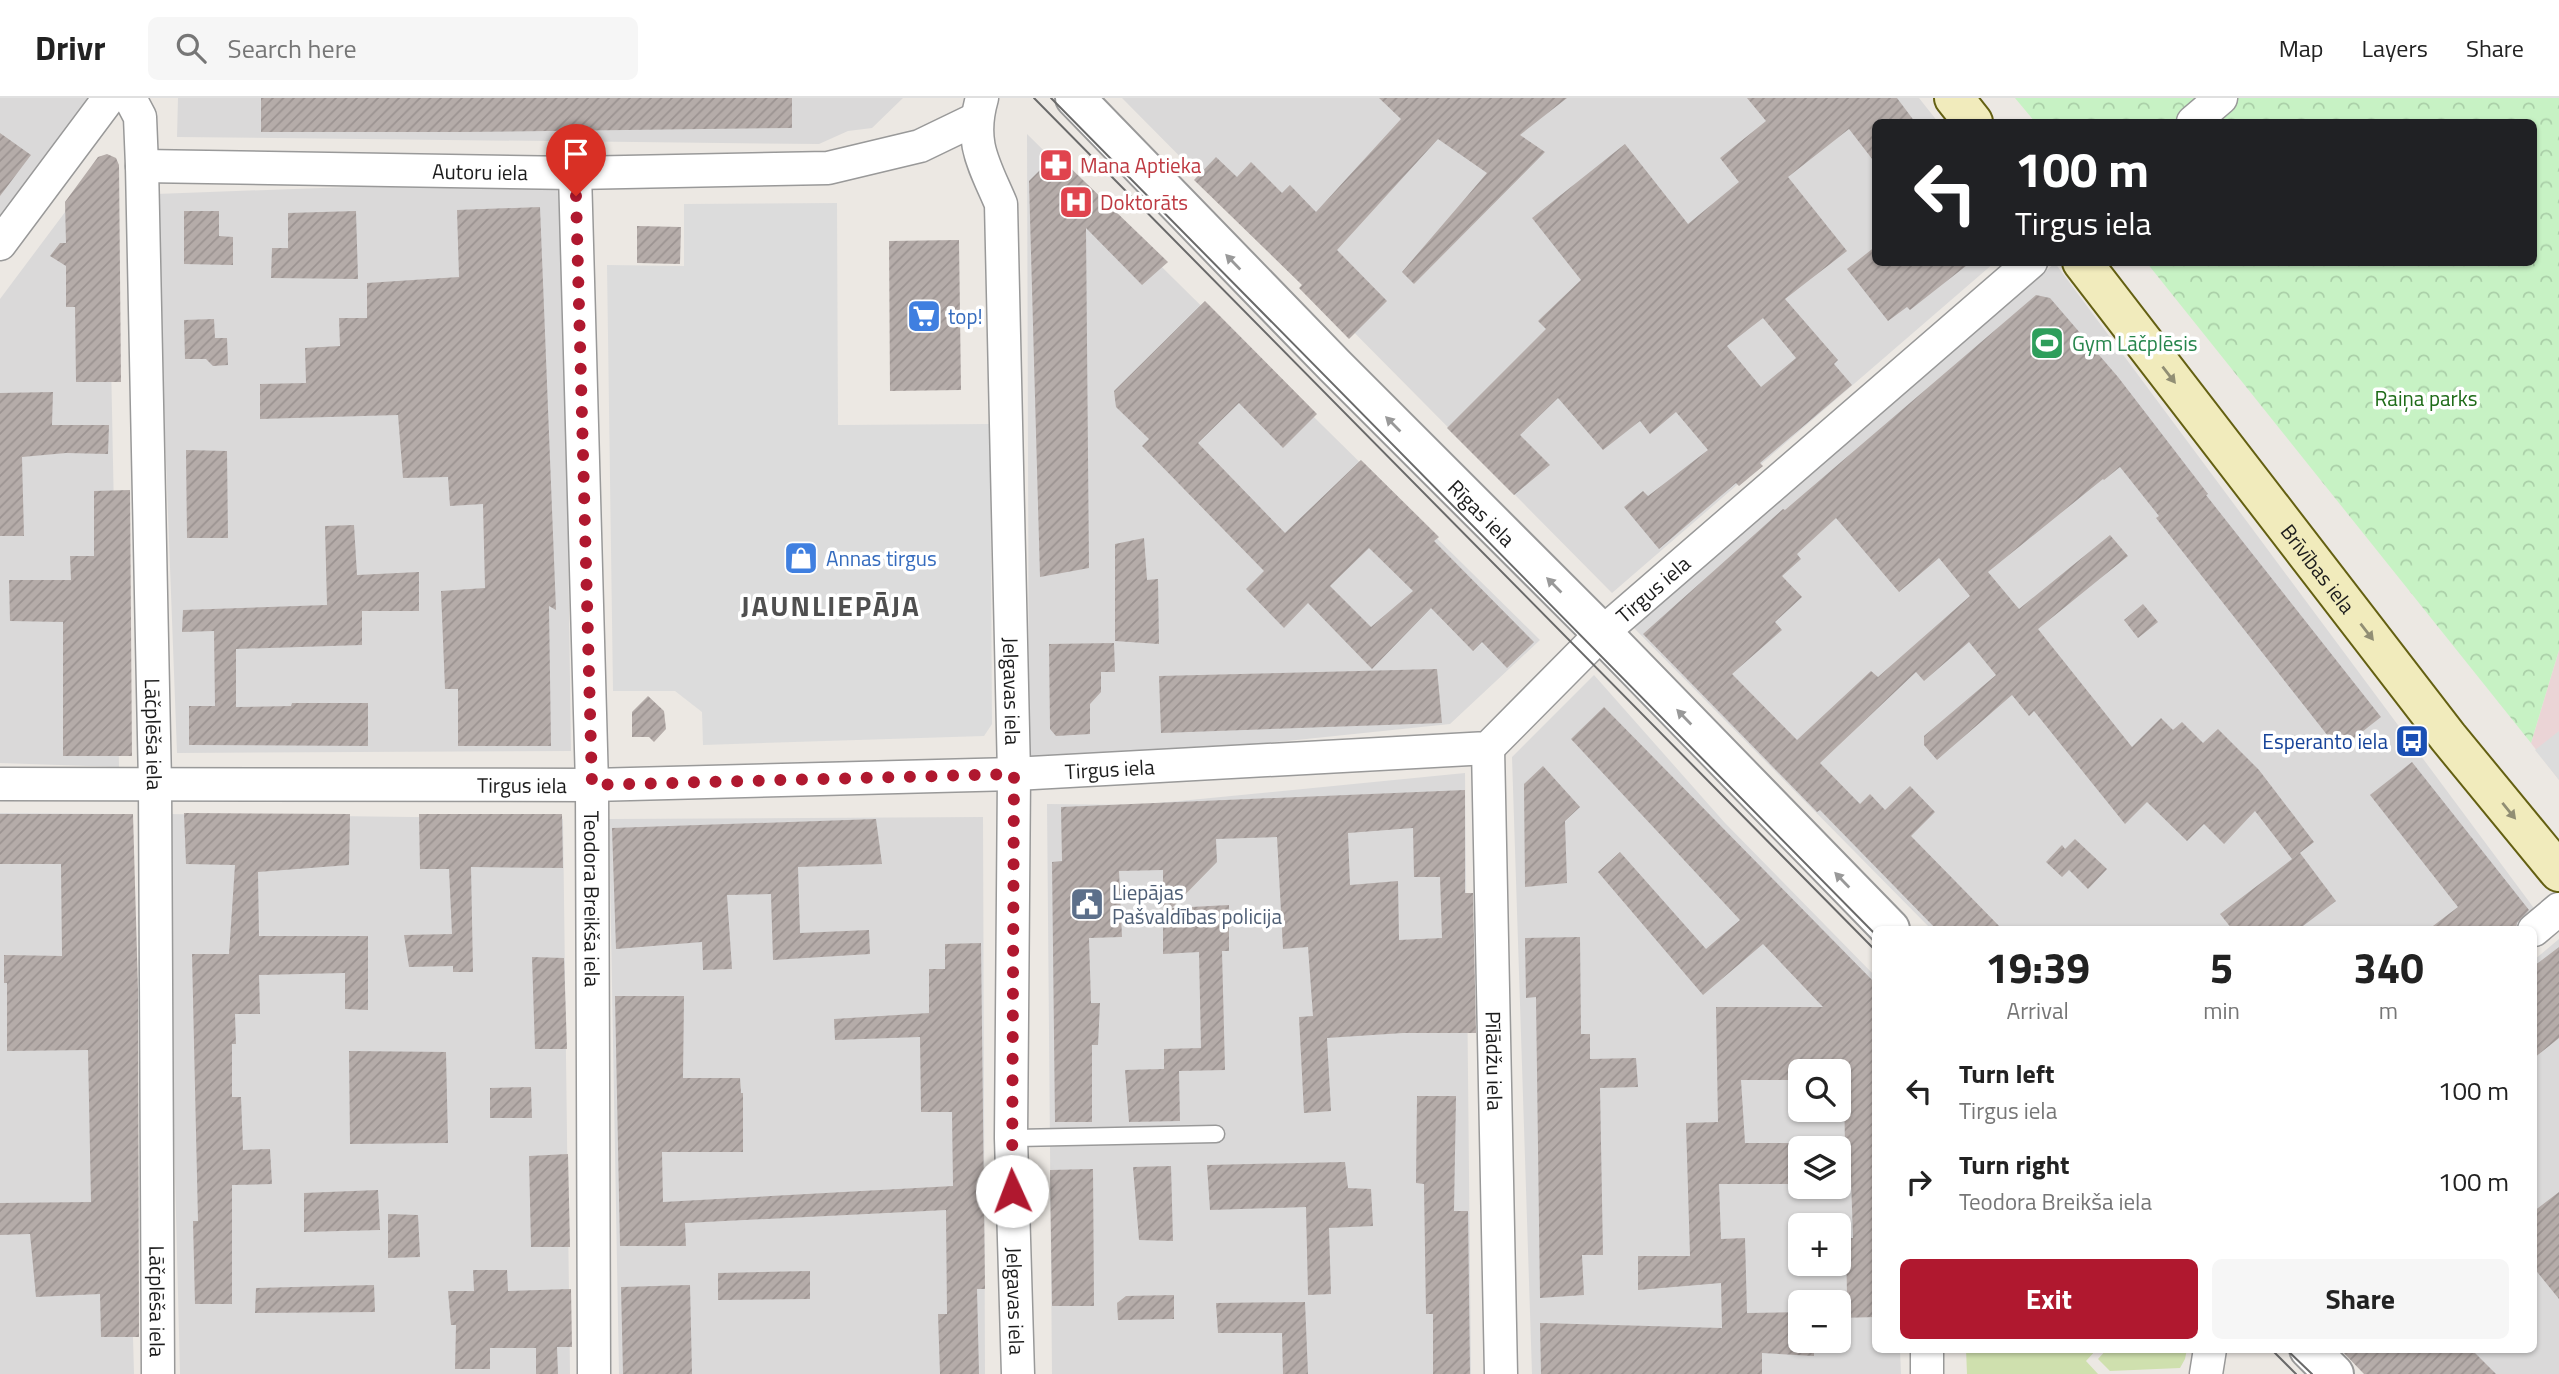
<!DOCTYPE html>
<meta charset="utf-8">
<style>
:root{--surface:#fff;--page:#f6f6f6;--text:#222;--muted:#767676;--line:#e0e0e0;--accent:#b0182f}
body{margin:0;font-family:"Titillium Web",sans-serif;background:var(--page);color:var(--text);height:100vh;display:flex;flex-direction:column;font-size:26px;white-space:nowrap}
*{box-sizing:border-box;margin:0}
p{font-size:23px;color:var(--muted)}
.icon{flex:none;width:38px;height:38px;fill:none;stroke:currentColor;stroke-width:2;stroke-linecap:round;stroke-linejoin:round}
.map{position:relative;flex:1;overflow:hidden}
.panel{position:absolute;left:1872px;top:828px;width:665px;height:427px;display:flex;flex-direction:column;background:var(--surface);border-radius:10px;box-shadow:0 2px 5px #0004}
.panel>*{flex:none}
.banner{position:absolute;left:1872px;top:21px;width:665px;height:147px;border-radius:10px;box-shadow:0 2px 5px #0004;background:#202124;color:#fff;overflow:hidden}
.fabs{position:absolute;left:1788px;top:961px;display:grid;gap:14px}
.fabs a{display:grid;place-items:center;width:63px;height:63px;border-radius:10px;background:var(--surface);box-shadow:0 2px 5px #0004;font-size:35px}
.pin{position:absolute;display:grid;place-items:center;width:60px;height:60px;color:#fff;margin:-72px -30px;border-radius:50% 50% 50% 0;rotate:-45deg;box-shadow:0 0 7px #0007}
.pin .icon{rotate:45deg}
.me{position:absolute;width:77px;margin:-38px;rotate:358deg;stroke-linejoin:round;filter:drop-shadow(0 0 5px #0008)}
.turn{display:flex;align-items:center;gap:24px;height:147px;padding:0 28px;font-size:32px}
.turn .icon{width:91px;height:91px;stroke-width:2.5}
.turn b{display:block;font-size:49px;line-height:60px}
.eta{display:flex;justify-content:space-evenly;align-items:center;height:119px;text-align:center}
.eta b{font-size:42px;font-weight:700;line-height:49px}
.button{display:flex;gap:14px;margin-top:auto;padding:14px 28px}
.button a{flex:1;height:80px;border-radius:10px;background:var(--accent);color:#fff;font-size:28px;font-weight:700;line-height:80px;text-align:center}
.button a+a{background:var(--page);color:var(--text)}
ul{padding:0;list-style:none}
li{display:flex;align-items:center;gap:21px;height:91px;padding:0 28px}
li div{flex:1}
li b{display:block;font-size:26px}
li em{font-style:normal}
header{display:flex;align-items:center;gap:42px;box-sizing:border-box;height:98px;padding:0 35px;background:var(--surface);border-bottom:2px solid var(--line)}
header strong{font-size:33px}
nav{display:flex;gap:38px;margin-inline-start:auto;font-size:24px}
.search{width:490px;height:63px;background:var(--page);display:flex;align-items:center;gap:18px;box-sizing:border-box;padding:0 24px;border-radius:10px;color:var(--muted);font-size:26px}
.map>svg:first-child{display:block}
</style>
<header>
<strong>Drivr</strong>
<div class="search"><svg class="icon" aria-label="search" viewBox="0 0 24 24"><circle cx="10" cy="10" r="6"/><path d="M15 15l6 6"/></svg>Search here</div>
<nav><a>Map</a><a>Layers</a><a>Share</a></nav>
</header>
<div class="map">
<svg width="2559" height="1276" viewBox="0 0 2559 1276">
<defs>
<pattern id="park-crowns" width="20" height="18" patternUnits="userSpaceOnUse" patternTransform="scale(1.75)"><rect width="20" height="18" fill="#c7f2c4"/><path d="M2 6a3 3 0 1 1 6 0M12 15a3 3 0 1 1 6 0" fill="none" stroke="#aacfa8"/></pattern>
<pattern id="building-hatch" width="6" height="6" patternUnits="userSpaceOnUse" patternTransform="scale(1.75)"><rect width="6" height="6" fill="#b5aca9"/><path d="M-1 1l2-2M0 6l6-6M5 7l2-2" fill="none" stroke="#9b9391"/></pattern>
</defs>
<rect width="100%" height="100%" fill="#ece8e3"/>
<path fill="#dad9d9" fill-rule="evenodd" d="M0,0h95l-95,125z
M178,0h725l-31,30 -24,3 -29,13 -642,-7z
M1122,0h797l19,24h-62v140l118,1 -382,330z
M1027,36l513,506 -90,84 -421,44z
M107,58l12,611 -119,-4v-464z
M563,81l8,572 -394,2 -21,-559z
M2055,165l484,652 -18,14h-590l-298,-302z
M1594,577l131,148 151,154v372h24l1,25h-369l-20,-617zM1801,973h38v39h-38zM1801,1050h38v38h-38zM1801,1127h38v39h-38zM1801,1204h38v38h-38z
M1465,675l6,601h-419l-5,-570 92,1z
M0,715l119,1 15,560h-134z
M166,716l397,5 7,555h-390z
M983,719l2,557h-366l-10,-555z
M2559,841v435h-193l-22,-25h190v-389z"/>
<path fill="#ebd4d6" d="M2559,552v130l-28,-37z"/>
<path fill="#cfe0ae" d="M1966,1251h131l-11,12 12,13h-131z
M2107,1251h80l-2,10 -5,9 -70,3 -12,-12z"/>
<path fill="url(#park-crowns)" d="M2015,0h544v552l-28,93 -384,-480 387,-1v-140h-499z"/>
<path fill="#dcdcdc" d="M837,105l1,222 152,-1 2,300 -8,12 -281,9 -1,-33 -27,-21h-62l-6,-426 77,1v-62z
M2559,633v49l-24,-30z"/>
<path fill="url(#building-hatch)" fill-rule="evenodd" d="M261,0h531v30l-330,4h-201z
M1379,0h188l-47,37 25,17 -131,132 -12,-12 85,-99 -49,-34 -101,111 50,51 -38,38 -50,-51 3,-3 -108,-105 22,-23 21,20 14,-15 31,31 8,-8 26,27 85,-93z
M1747,0h150l18,24h-39v42l-27,-35 -61,48 59,74 -62,48 53,61 -4,4 18,21 -92,78 3,3 -24,20 -3,-3 -77,66 -35,-42 19,-16 5,5 60,-46 -32,-38 -26,22 -10,-13 -37,29 -45,-52 -38,37 30,30 -36,30 -67,-67 99,-99 -8,-8 43,-41 -49,-62 93,-74 63,80 51,-42 -19,-24 46,-37zM1763,220l33,40 -35,29 -34,-41z
M0,35l31,22 -31,41z
M107,56l9,4 3,7 2,217h-45l-1,-75h-9v-41l-16,-10 10,-13h6l-1,-41 33,-45z
M1056,56l112,108 -26,23 -56,-57 3,340 -49,9 -11,-396z
M540,109l16,403 -7,-4 2,140h-93v-57h-13l-4,-98 44,-3 -2,-84 -33,2 -2,-29 -45,1 -5,-63 -138,4v-35l46,-1 -1,-35 35,-2 -1,-28h28v-35l92,-6 -2,-67z
M184,113h35v25l14,1v28l-49,-1z
M356,113l2,68 -87,-1 1,-30h16v-35z
M637,128l44,1 -1,37 -43,-1z
M959,142l2,150 -71,1 -1,-150z
M1876,148v16h95l-61,48 -3,-3 -19,14 -41,-52z
M2036,197l14,3 68,79 90,117 -2,1 175,222 -42,33 -183,-232 3,-2 -39,-49 -16,13 -1,-1 -115,93 31,37 91,-74 18,21 -90,73 94,118 29,-29 12,12 9,-8 21,21 15,-14 41,41 55,72 -22,17 -37,-48 -31,33 -20,-20 -17,17 -40,-39 -22,22 -91,-113 -5,5 -17,-21 -75,65 -13,-15v-9l72,-61 -27,-33 -45,39 -8,-9 -96,91 40,41 10,-10 15,16 25,-24 25,26 -24,24 91,93h-66l-116,-119 -3,2 -174,-178 140,-125 2,1zM1836,420l63,74 40,-34 31,38 -92,81 -7,-6 -74,69 -65,-66 50,-44 -7,-8 27,-25 -20,-21 19,-17 -4,-5z
M1205,203l112,113 -34,34 -44,-45 -41,40 87,90 76,-73 78,77 -5,4 100,101 -27,26 -25,-26 -9,9 -42,-43 -59,61 -64,-66 -24,25 -38,-39 18,-18 -122,-125 7,-7 -33,-32 -2,-16zM1369,450l44,43 -42,36 -41,-41z
M214,221l1,19h12l1,27 -15,1 -7,-7h-21l-1,-39z
M53,294l-1,33h57l-1,29 -42,-1 -44,4 2,79h-24v-143z
M186,352l41,1 1,87h-41z
M130,392l2,266h-69v-134l-53,-1 -1,-41h62l-1,-24h24v-65z
M354,427l3,50 62,-3v39h-57v34l-126,4v58l55,-1 1,-3h76v43l-179,-1v-39h26l-1,-75 -32,1 1,-22 144,-5 -2,-79z
M1144,440l3,42 11,-1 1,65 -44,-3v-97z
M2143,506l15,18 -20,16 -14,-18z
M1114,545l1,29h-14v20l-11,12v30l-34,2 -6,-7 -1,-85z
M1437,571l5,54 -281,10 -2,-57z
M648,598l16,15 2,18 -12,13 -5,-5h-17v-25z
M1604,609l272,277v333l-37,1v-16h-11v-7h19l-1,-57h7l-3,-89h-5l-1,-69h-5v-9h-38v9h-60l4,63h56v41h-82l2,55 24,-1 2,75 54,-1v28h13v16l-52,-3v21h-221l-1,-51 182,5 -1,-45 -83,7v-34h52l-4,-133 32,-1 -2,-115h107l-60,-63 -60,51 -105,-123 22,-20 86,97 34,-29 -169,-181z
M2412,664l117,148 -12,13 -1,6h-87l29,-22 -88,-112z
M1543,668l37,41 -15,14 2,62 -42,4 -1,-103z
M1465,692v103h8l3,140h-73l-76,5 4,73 -27,2 -5,-96 14,-1 -5,-69 -25,2 -6,-112 -61,2 1,23 -45,46 57,-3v46h-7l3,119 -46,1 1,50 -51,1 -4,-52 39,-1v-20l37,-1 -2,-96 -36,2v-84l-44,1 3,66 -33,1 2,65h9l-2,42h-6v77h-37l-3,-260 10,-1 -1,-54zM1413,730l1,49h26l2,61 -43,2 -1,-59 -48,4 -2,-52z
M184,715l166,1 -1,51 -91,7 1,64h109v74l-23,-1v-36l-86,2 1,39h-25l1,30h-4v53h9l2,53 27,-1 2,35 -40,1v119h-37l-2,-83h5l-6,-267h37l6,-89 -49,-1z
M0,716h133l5,176 1,347h-38l-1,-43 -64,3 -6,-63 -30,1v-32l91,-1 -3,-152 -81,1v-68h-3v-28l58,1 -1,-92h-61z
M419,716h143l1,54 -92,-1 2,105h-20v-6l-44,1 -5,-32 48,-1 -3,-65h-29z
M876,721l6,45 -84,3 2,66 69,-3 1,24 -97,6 -2,-66 -44,1 5,74 -29,1 -1,-28 -86,7 -4,-121z
M2075,741l32,30 -19,20 -19,-19 -7,7 -16,-15 16,-17 3,4z
M2300,755l36,48 -37,28h-67l-12,-15z
M1580,839l1,97h9v25l46,-1 2,29 -38,1 3,167h-21l2,40 -44,3 -4,-301 -10,1 -1,-60z
M981,845l4,346h-8l2,85h-39l-2,-60h9l-1,-104 -261,13 1,23h-66l-5,-250h69l-1,82h57l1,15h2v59h-81l1,50 290,-16 -1,-74h-31l-1,-75 -85,3 -1,-21 95,-6v-44h16v-25z
M2559,849v91l-25,20v-92z
M532,859l32,1 3,91h-32z
M349,953l97,1 2,91 -98,1z
M531,989l1,31h-42v-30z
M1417,998h39l-2,115h14l2,163h-37v-60h-7l-2,-130 -8,-1z
M568,1056l2,93h-39l-2,-91z
M1345,1064l3,26 23,1 2,37 -44,2 2,66 -23,1 -2,-88 -96,3 -3,-45z
M1171,1068l2,75 -34,-1 -6,-73z
M1093,1071l1,137h-42l-2,-136z
M378,1092l2,40 -76,2v-39z
M2559,1094v107l-25,-31v-57z
M388,1116l30,1 2,42 -32,1z
M473,1172h34l1,21 63,-2 1,58h-15l1,27h-22v-26h-46v21h-35l1,-44h-5l-3,-34h26z
M810,1173v28l-92,1v-27z
M374,1187l1,27 -120,1 1,-25z
M690,1187l2,89h-69l-2,-87z
M1174,1197v24l-56,1 -1,-17 9,-7z
M1305,1204l3,72h-25l-1,-41h-64l-2,-30z
M2340,1251h131l25,25h-132z"/>
<g fill="none" stroke-linecap="round" stroke-linejoin="round">
<g stroke="#999" stroke-width="19">
<path id="service" d="M1011,1040l205,-4"/>
</g>
<g stroke="#999" stroke-width="35">
<g id="minor">
<path id="s1" d="M130,0l10,19 2,49 13,618 3,590"/>
<path id="s2" d="M982,0c-13,45 2,66 19,106l13,570 -3,364 7,236"/>
<path d="M2193,24l28,-24"/>
<path id="s3" d="M142,68l433,7 253,-5 92,-22 56,-27"/>
<path id="s4" d="M575,75l17,612 2,589"/>
<path d="M0,146l109,-146"/>
<path id="s5" d="M1488,650l13,626"/>
<path id="s6" d="M0,686l592,1 422,-11 474,-26 114,-115 429,-371"/>
<path d="M2534,832l25,-21"/>
<path d="M1927,1276v-25"/>
<path d="M2206,1276l4,-25"/>
</g>
</g>
<g stroke="#999" stroke-width="42">
<g id="tertiary">
<path id="s7" d="M1075,0l260,268 267,267 288,296"/>
<path d="M2309,1251l25,25"/>
</g>
</g>
<g stroke="#646012" stroke-width="42">
<g id="secondary">
<path d="M1954,0l19,24"/>
<path id="s8" d="M2082,164l366,475 111,135"/>
</g>
</g>
<use href="#service" stroke="#fff" stroke-width="16"/>
<use href="#minor" stroke="#fff" stroke-width="32"/>
<use href="#tertiary" stroke="#fff" stroke-width="38"/>
<use href="#secondary" stroke="#f1ebbc" stroke-width="38"/>
<path stroke="#6a6a6a" stroke-width="2" d="M1034,0l842,853
M1051,0l825,837
M2271,1251l25,25
M2286,1251l26,25"/>
</g>
<defs><path id="oneway-solid" d="M-6-.8H1V-3.2L6.5 0L1 3.2V.8H-6Z" transform="scale(1.75)"/></defs>
<g fill="#999">
<use href="#oneway-solid" transform="translate(1233 164) rotate(-134)"/>
<use href="#oneway-solid" transform="translate(1393 326) rotate(-135)"/>
<use href="#oneway-solid" transform="translate(1554 487) rotate(-135)"/>
<use href="#oneway-solid" transform="translate(1684 619) rotate(-134)"/>
<use href="#oneway-solid" transform="translate(1842 782) rotate(-134)"/>
</g>
<g fill="#918e74">
<use href="#oneway-solid" transform="translate(2169 277) rotate(52)"/>
<use href="#oneway-solid" transform="translate(2367 534) rotate(52)"/>
<use href="#oneway-solid" transform="translate(2509 713) rotate(51)"/>
</g>
<g fill="none" stroke-linecap="round" stroke-linejoin="round">
<path stroke="#b0182f" stroke-width="12" stroke-dasharray="0 21.6" d="M576,98l16,589 422,-11 -2,417"/>
</g>
<defs>
<g id="pharmacy-square" transform="scale(1.75)"><rect x="-9" y="-9" width="18" height="18" rx="4" fill="#e0444e" stroke="#fff"/><path d="M-2-6h4v4h4v4h-4v4h-4v-4h-4v-4h4Z" fill="#fff"/></g>
<g id="hospital-square" transform="scale(1.75)"><rect x="-9" y="-9" width="18" height="18" rx="4" fill="#e0444e" stroke="#fff"/><path d="M-5-5h3v3.5h4V-5h3V5h-3V1.5h-4V5h-3Z" fill="#fff"/></g>
<g id="supermarket-square" transform="scale(1.75)"><rect x="-9" y="-9" width="18" height="18" rx="4" fill="#3f7fe0" stroke="#fff"/><path d="M-6-5.5h2.5l.6 2H6L4.5 2H-2.5L-4.4-4H-6ZM-1.5 3.2a1.3 1.3 0 1 0 .1 0ZM3 3.2a1.3 1.3 0 1 0 .1 0Z" fill="#fff"/></g>
<g id="stadium-square" transform="scale(1.75)"><rect x="-9" y="-9" width="18" height="18" rx="4" fill="#2e9e5b" stroke="#fff"/><path d="M0-5a6.5 5 0 1 0 0 10a6.5 5 0 1 0 0-10ZM-3.5-1.8h7v3.6h-7Z" fill="#fff"/></g>
<g id="shop-square" transform="scale(1.75)"><rect x="-9" y="-9" width="18" height="18" rx="4" fill="#3f7fe0" stroke="#fff"/><path d="M-5-2.5h2.3a2.7 3.5 0 0 1 5.4 0H5L5.5 6h-11ZM-1.5-2.5h3a1.5 2.3 0 0 0-3 0Z" fill="#fff"/></g>
<g id="bus-square" transform="scale(1.75)"><rect x="-9" y="-9" width="18" height="18" rx="4" fill="#1a4fb4" stroke="#fff"/><path d="M-5-6H5V4H4V6H2V4H-2V6H-4V4H-5ZM-3.5-4V0h7V-4ZM-3.5 1.2v1.5H-2V1.2ZM2 1.2v1.5H3.5V1.2Z" fill="#fff"/></g>
<g id="civic-square" transform="scale(1.75)"><rect x="-9" y="-9" width="18" height="18" rx="4" fill="#5c6f8a" stroke="#fff"/><path d="M-.6-6.5H3V-4.5H.6V-3L4-1V1h2V6H-6V1h2V-1L-.6-3ZM-1.2 2.5V6h2.4V2.5Z" fill="#fff"/></g>
</defs>
<g fill-rule="evenodd">
<use href="#pharmacy-square" x="1056" y="67"/>
<use href="#hospital-square" x="1076" y="104"/>
<use href="#supermarket-square" x="924" y="218"/>
<use href="#stadium-square" x="2047" y="245"/>
<use href="#shop-square" x="801" y="460"/>
<use href="#bus-square" x="2412" y="643"/>
<use href="#civic-square" x="1087" y="806"/>
</g>
<g text-anchor="middle" dominant-baseline="central" stroke-width="7" stroke-linejoin="round" paint-order="stroke">
<g font-size="21" fill="#be3a42" stroke="#fff" text-anchor="start">
<text x="1080" y="67">Mana Aptieka</text>
<text x="1100" y="104">Doktorāts</text>
</g>
<g font-size="21" fill="#1c1c1c" stroke="#fff">
<text stroke="none"><textPath href="#s3" startOffset="338">Autoru iela</textPath></text>
<text stroke="none"><textPath href="#s7" startOffset="581">Rīgas iela</textPath></text>
<text stroke="none"><textPath href="#s8" startOffset="387">Brīvības iela</textPath></text>
<text stroke="none"><textPath href="#s6" startOffset="1718">Tirgus iela</textPath></text>
<text stroke="none"><textPath href="#s2" startOffset="598">Jelgavas iela</textPath></text>
<text stroke="none"><textPath href="#s1" startOffset="639">Lāčplēša iela</textPath></text>
<text stroke="none"><textPath href="#s6" startOffset="1110">Tirgus iela</textPath></text>
<text stroke="none"><textPath href="#s6" startOffset="522">Tirgus iela</textPath></text>
<text stroke="none"><textPath href="#s4" startOffset="726">Teodora Breikša iela</textPath></text>
<text stroke="none"><textPath href="#s5" startOffset="313">Pīlādžu iela</textPath></text>
<text stroke="none"><textPath href="#s2" startOffset="1208">Jelgavas iela</textPath></text>
<text stroke="none"><textPath href="#s1" startOffset="1206">Lāčplēša iela</textPath></text>
</g>
<g font-size="21" fill="#366cbe" stroke="#fff" text-anchor="start">
<text x="948" y="218">top!</text>
<text x="826" y="460">Annas tirgus</text>
</g>
<g font-size="21" fill="#27864d" stroke="#fff" text-anchor="start">
<text x="2072" y="245">Gym Lāčplēsis</text>
</g>
<g font-size="21" fill="#1e6b18" stroke="#fff">
<text x="2426" y="300">Raiņa parks</text>
</g>
<g font-size="21" fill="#164399" stroke="#fff" text-anchor="end">
<text x="2388" y="643">Esperanto iela</text>
</g>
<g font-size="21" fill="#4e5e75" stroke="#fff" text-anchor="start">
<text x="1112" y="794">Liepājas<tspan x="1112" dy="24">Pašvaldības policija</tspan></text>
</g>
<g font-size="28" font-weight="bold" letter-spacing="2" fill="#4f4f4f" stroke="#fff">
<text x="831" y="507">JAUNLIEPĀJA</text>
</g>
</g>
</svg>
<div class="fabs">
<a><svg class="icon" aria-label="search" viewBox="0 0 24 24"><circle cx="10" cy="10" r="6"/><path d="M15 15l6 6"/></svg></a>
<a><svg class="icon" aria-label="layers" viewBox="0 0 24 24"><path d="M12 4l9 5-9 5-9-5zM3 14l9 5 9-5"/></svg></a>
<a>+</a>
<a>−</a>
</div>
<div class="pin" style="left:576px;top:98px;background:#d93025"><svg class="icon" aria-label="arrive" viewBox="0 0 24 24"><path d="M6 21V4h12l-3 4 3 4H6"/></svg></div>
<svg class="me" style="left:1012px;top:1093px" viewBox="-20 -20 40 40"><circle r="19" fill="#fff"/><path d="M0-13L10 11 0 6-10 11z" fill="#b0182f"/></svg>
<div class="banner">
<div class="turn"><svg class="icon" aria-label="left" viewBox="0 0 24 24"><path d="M17 20v-9H6M10 6l-5 5 5 5"/></svg><div><b>100 m</b>Tirgus iela</div></div>
</div>
<section class="panel">
<div class="eta">
<div><b>19:39</b><p>Arrival</p></div>
<div><b>5</b><p>min</p></div>
<div><b>340</b><p>m</p></div>
</div>
<ul>
<li><svg class="icon" aria-label="left" viewBox="0 0 24 24"><path d="M17 20v-9H6M10 6l-5 5 5 5"/></svg><div><b>Turn left</b><p>Tirgus iela</p></div><em>100 m</em></li>
<li><svg class="icon" aria-label="right" viewBox="0 0 24 24"><path d="M7 20v-9h11M14 6l5 5-5 5"/></svg><div><b>Turn right</b><p>Teodora Breikša iela</p></div><em>100 m</em></li>
</ul>
<div class="button"><a>Exit</a><a>Share</a></div>
</section>
</div>
